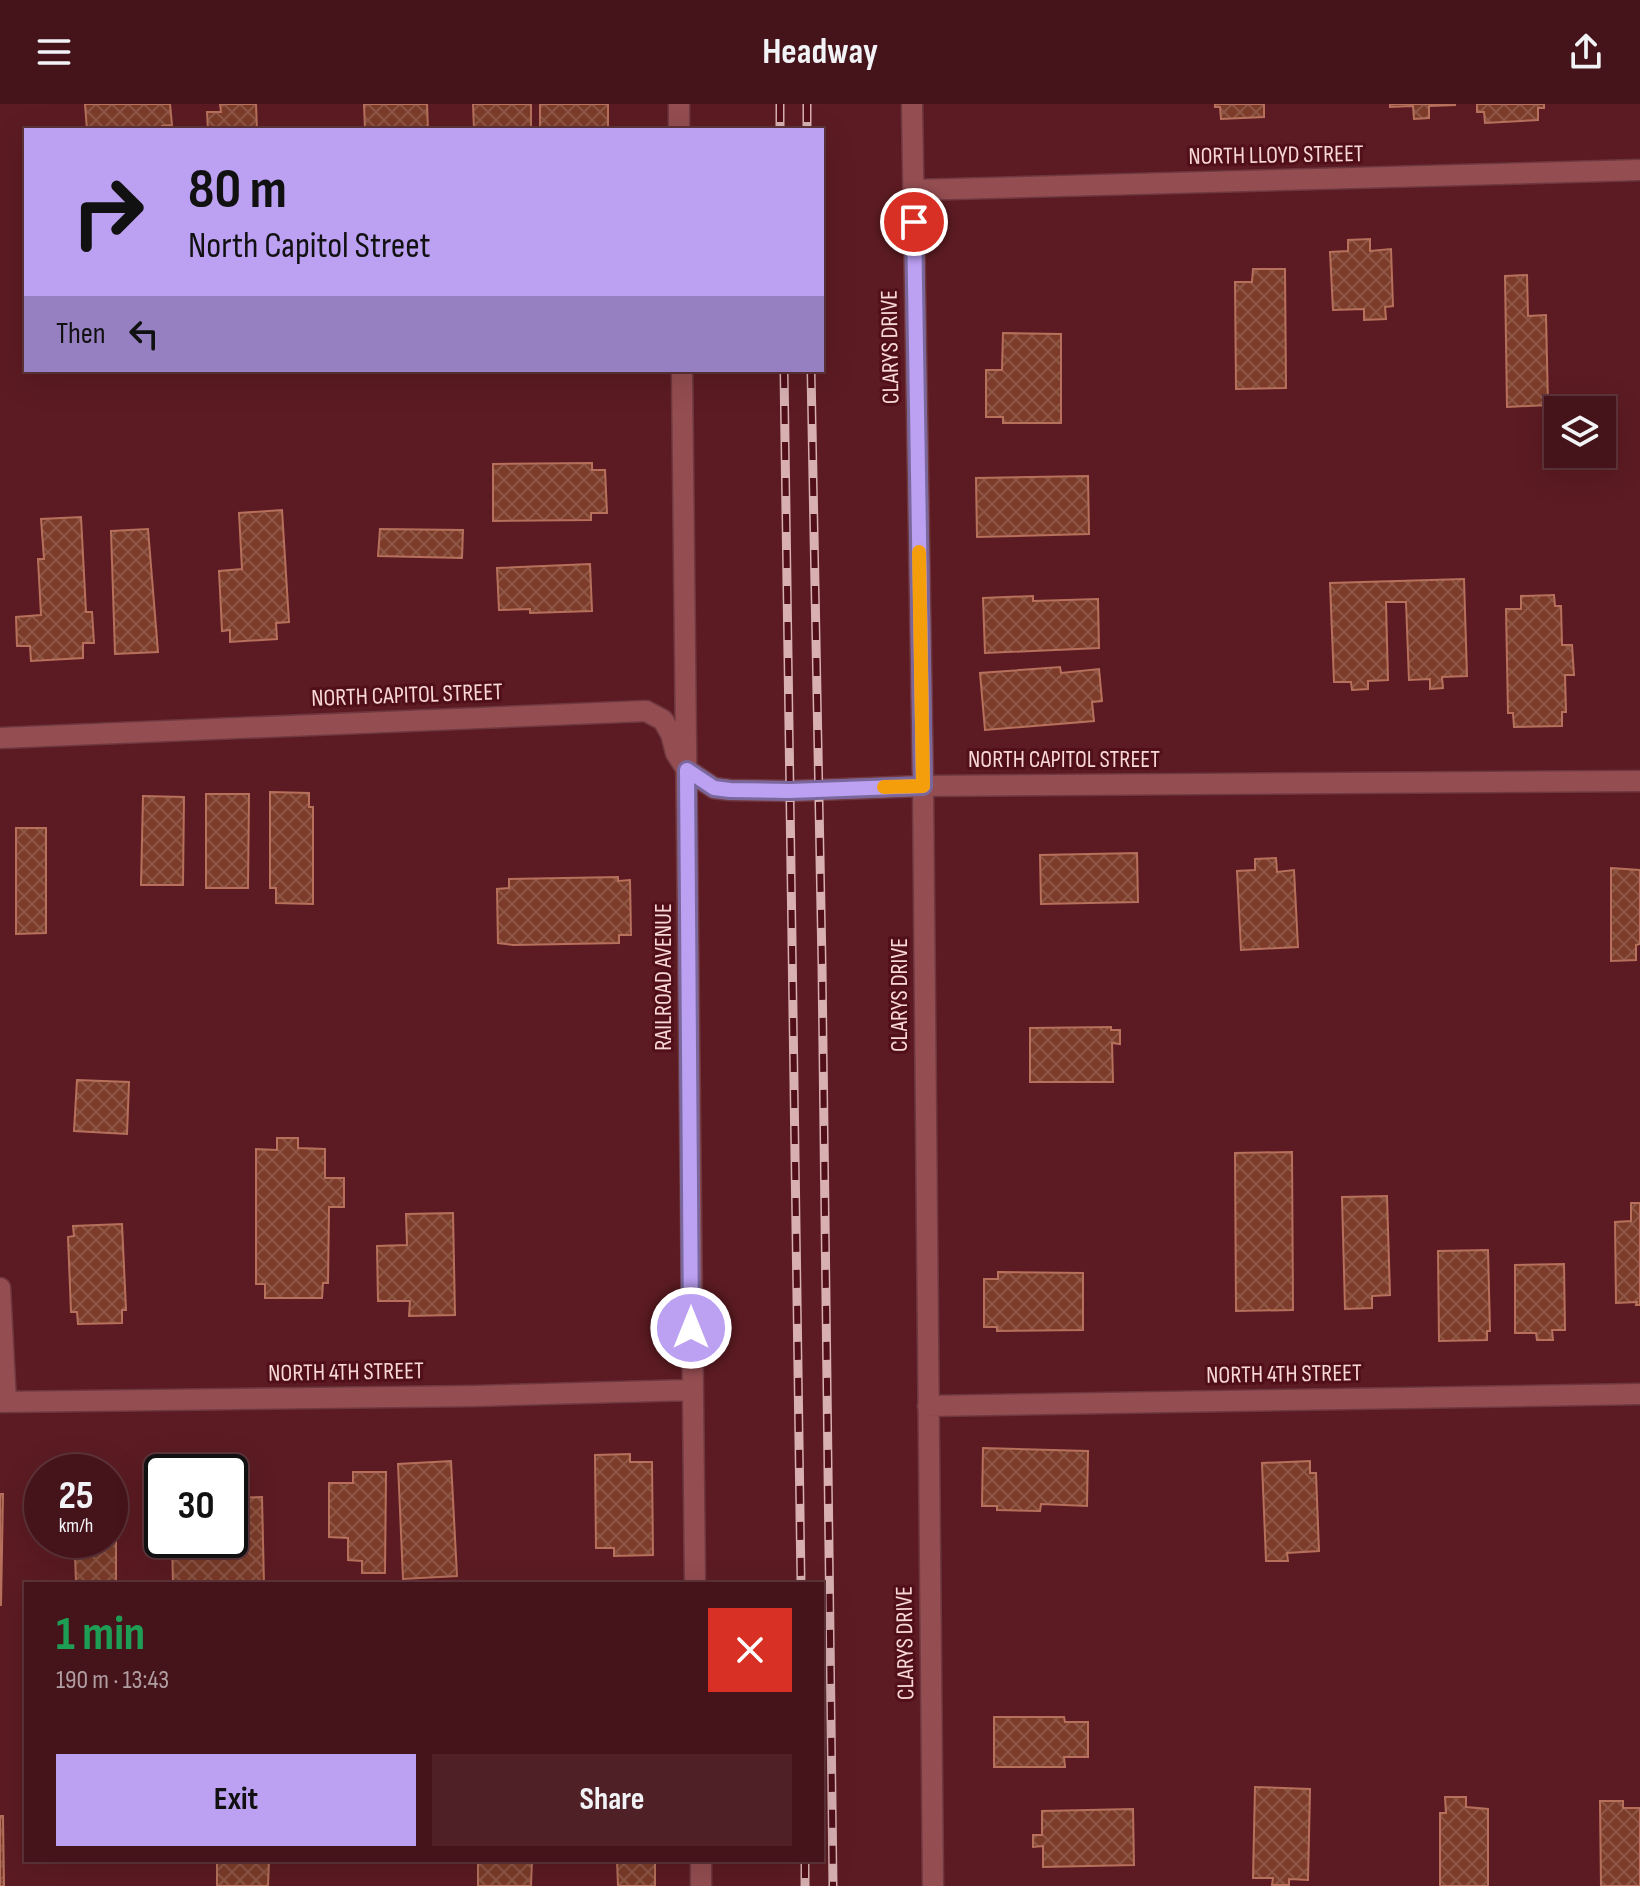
<!DOCTYPE html>
<meta charset="utf-8">
<style>
:root{--surface:#45141a;--page:#4f2127;--text:#f1f3f6;--muted:#b09ea2;--line:#5d3339;--accent:#bca0f2}
body{margin:0;font-family:"Sofia Sans Condensed",sans-serif;background:var(--page);color:var(--text);height:100vh;display:flex;flex-direction:column;font-size:30px;white-space:nowrap}
*{box-sizing:border-box;margin:0}
p{font-size:26px;color:var(--muted)}
.icon{flex:none;width:44px;height:44px;fill:none;stroke:currentColor;stroke-width:2;stroke-linecap:round;stroke-linejoin:round}
.map{position:relative;flex:1;overflow:hidden}
.drawer{position:absolute;left:24px;top:1478px;width:800px;height:280px;display:flex;flex-direction:column;background:var(--surface);border-radius:0px;box-shadow:0 8px 32px #0002,0 0 0 2px var(--line)}
.drawer>*{flex:none}
.hud{position:absolute;left:24px;top:24px;width:800px;height:244px;border-radius:0px;box-shadow:0 8px 32px #0002,0 0 0 2px var(--line);background:#bca0f2;color:#111;overflow:hidden}
.controls{position:absolute;left:1544px;top:292px;display:grid;gap:16px}
.controls a{display:grid;place-items:center;width:72px;height:72px;border-radius:0px;background:var(--surface);box-shadow:0 8px 32px #0002,0 0 0 2px var(--line);font-size:40px}
.speed{position:absolute;left:24px;top:1350px;display:flex;gap:16px;font-size:40px;font-weight:700;text-align:center}
.speed>*{display:grid;place-content:center;width:104px;height:104px;border-radius:50%;background:var(--surface);box-shadow:0 8px 32px #0002,0 0 0 2px var(--line);line-height:1}
.speed small{font-size:20px;font-weight:400}
.speed .limit{border:4px solid #111;border-radius:12px;background:#fff;color:#111}
.pin{position:absolute;display:grid;place-items:center;width:68px;height:68px;color:#fff;margin:-34px;border:4px solid #fff;border-radius:50%;box-shadow:0 2px 8px #0007}
.me{position:absolute;width:88px;margin:-44px;rotate:0deg;stroke-linejoin:round;filter:drop-shadow(0 0 6px #0008)}
.turn{display:flex;align-items:center;gap:28px;height:168px;padding:0 32px;font-size:36px}
.turn .icon{width:104px;height:104px;stroke-width:2.5}
.turn b{display:block;font-size:56px;line-height:68px}
.then{display:flex;align-items:center;height:76px;padding:0 32px;background:#0003;gap:16px;font-size:30px}
.round{display:grid;place-items:center;flex:none;width:84px;height:84px;border-radius:0px;background:var(--page)}
.summary{display:flex;align-items:center;justify-content:space-between;height:136px;padding:0 32px}
h1{font-size:48px;font-weight:700;line-height:60px;color:#1e9e55}
.cta{display:flex;gap:16px;margin-top:auto;padding:16px 32px}
.cta a{flex:1;height:92px;border-radius:0px;background:var(--accent);color:#111;font-size:32px;font-weight:700;line-height:92px;text-align:center}
.cta a+a{background:var(--page);color:var(--text)}
header{display:flex;justify-content:space-between;align-items:center;height:104px;padding:0 32px;background:var(--surface);font-size:36px;font-weight:700}
.map>svg:first-child{display:block}
</style>
<header><svg class="icon" aria-label="menu" viewBox="0 0 24 24"><path d="M4 6h16M4 12h16M4 18h16"/></svg>Headway<svg class="icon" aria-label="share" viewBox="0 0 24 24"><path d="M12 15V3M7 8l5-5 5 5M5 13v7h14v-7"/></svg></header>
<div class="map">
<svg width="1640" height="1782" viewBox="0 0 1640 1782">
<defs>
<pattern id="building-cross-hatch" width="8" height="8" patternUnits="userSpaceOnUse" patternTransform="scale(2)"><rect width="8" height="8" fill="#7c3c29"/><path d="M0 0l8 8M0 8l8-8" fill="none" stroke="#8f5747"/></pattern>
</defs>
<rect width="100%" height="100%" fill="#5c1b22"/>
<path fill="url(#building-cross-hatch)" stroke="#b6705b" stroke-width="2" d="M85,0h85l2,21 -10,1v4h-75z
M220,0h36l1,26h-49l-1,-18h14z
M364,0h63l1,26h-63z
M473,0h58v26h-57z
M540,0h68v26h-68z
M1215,0h49v13l-43,2 -1,-12h-5z
M1390,0h65v1l-26,1v12l-15,1 -1,-13 -23,1z
M1477,0h67v4h-6v12l-53,3 -1,-11h-7z
M1370,135v12l21,-2 2,57 -8,1 1,12 -22,1v-11l-31,1 -3,-58 18,-1v-11z
M1253,165h32l1,119 -50,1 -1,-107h17z
M1527,171l1,41 18,-1 2,90 -41,2 -2,-131z
M1003,229l58,1v89h-58v-6h-17v-47h16z
M592,359v7h13l2,43h-16v7l-98,1v-57z
M1088,372l1,58 -112,3 -1,-59z
M282,406l7,112 -13,1 1,16 -47,3v-12l-8,1 -3,-60 23,-2 -3,-56z
M81,413l5,95h6l2,31h-11v15l-52,3 -1,-15h-13l-1,-29 25,-2 -3,-56h6l-3,-40z
M148,425l10,123 -43,2 -4,-123z
M380,425l83,1 -1,28 -84,-2z
M590,460l2,47 -62,2v-4l-31,1 -2,-42z
M1464,475l3,97 -25,1 1,11 -13,1v-10l-21,1 -3,-78h-20l2,78 -20,1v8l-16,1 -1,-8h-17l-4,-99z
M1554,491l1,11h6l1,39h10l2,30h-9l1,37h-4v14l-48,1 -1,-14h-5l-2,-104h15v-13z
M1033,492v5l65,-2 1,49 -114,5 -2,-55z
M1060,563l1,6 38,-4 3,32 -10,1 2,19 -109,9 -5,-57z
M270,688l39,1v14h4v97l-37,-1v-15h-6z
M206,690h43l-1,94h-42z
M143,692l41,1 -1,88h-42z
M16,724h30v105l-30,1z
M1137,749l1,49 -97,2 -1,-49z
M1276,754l1,14 17,-2 4,77 -57,3 -4,-79 18,-1v-11z
M1611,764l29,2v74l-4,1v15l-25,1z
M618,773v4l12,-1 1,55h-12v8l-106,2 -15,-2 -1,-54 12,-1v-9z
M1111,923v3h9v14l-8,-1 1,39h-83v-54z
M77,976l52,2 -2,52 -53,-3z
M277,1034h21v10l27,1v29h19v29h-15l-1,76h-5l-1,15h-57v-14h-9v-135l21,1z
M1292,1048l1,158 -57,1 -1,-158z
M1387,1092l3,99 -18,1v12l-27,1 -3,-112z
M1631,1099h9v102h-4l1,-3 -21,1 -1,-81 16,-1z
M453,1109l2,102 -46,1 1,-15h-32l-1,-55 30,-1 -1,-31z
M122,1120l4,86h-4v13l-44,1 -1,-12h-6l-3,-75 6,-1 -1,-10z
M1488,1146l2,81h-3v9l-48,1 -1,-90z
M1564,1160l1,66h-13l1,10h-16l-1,-7h-21v-68z
M998,1168l85,1v57l-86,1v-4h-13v-48h14z
M983,1344l105,3 -1,55 -46,-2 -1,7 -43,-1v-4h-15z
M630,1350v8h22l1,93 -39,1v-8h-18l-1,-93z
M451,1357l6,115 -54,3 -5,-115z
M1310,1357v12h6l3,78 -32,2 1,8h-22l-4,-98z
M99,1368h17v112h-38l-2,-2 -1,-27h-10v-15h45v-68z
M353,1368h33l-1,101h-23v-12l-14,-1v-22l-19,-1v-54h24z
M230,1383l2,11 30,-1 2,87h-91l-1,-42 -23,1 -1,-46h14v43h68z
M0,1390h3l-2,111h-1z
M994,1613h70l1,5h23v35h-24l1,10h-71z
M1255,1683l55,2 -2,91 -19,-1v6h-17l1,-7h-20z
M1445,1693h21v10l22,2v77h-48v-73h6z
M1600,1697h23v7h17v78h-39z
M1133,1705l1,56 -91,2v-21l-10,1v-12h9v-24z
M0,1712h3l1,70h-4z
M217,1756h52l-1,26h-51z
M478,1756h54l-1,26h-53z
M617,1756h38v26h-37z"/>
<g fill="none" stroke-linecap="round" stroke-linejoin="round">
<g stroke="#6f3840" stroke-width="23">
<path id="minor" d="M679,0v26
M912,0l11,682 10,1100
M914,86l726,-20
M682,266l13,1214
M0,634l646,-27 17,9 8,14 5,19 11,17 27,18 16,2 60,1 133,-5 717,-5
M0,1184l6,114
M0,1298l476,-6 216,-6
M928,1302l712,-12
M701,1756v26"/>
</g>
<use href="#minor" stroke="#944d51" stroke-width="20"/>
<g stroke="#d8b0b2" stroke-width="9">
<path id="rail" d="M780,0v26
M807,0v26
M784,266l17,1214
M811,266l11,595 11,921
M805,1756v26"/>
</g>
<use href="#rail" stroke="#500f19" stroke-width="6" stroke-dasharray="18" stroke-linecap="butt"/>
</g>
<g fill="none" stroke-linecap="round" stroke-linejoin="round">
<g stroke="#7a689d" stroke-width="20">
<path id="route" d="M691,1224l-4,-558 27,18 16,2 60,1 133,-5 -9,-564"/>
</g>
<use href="#route" stroke="#bca0f2" stroke-width="14"/>
<path stroke="#f59e0b" stroke-width="14" d="M884,683l39,-1 -4,-234"/>
</g>
<g text-anchor="middle" dominant-baseline="central" stroke-width="6" stroke-linejoin="round" paint-order="stroke">
<g font-size="24" fill="#f9d8d8" stroke="#500f19">
<text transform="translate(1276 51) rotate(-1)">NORTH LLOYD STREET</text>
<text transform="translate(890 243) rotate(-91)">CLARYS DRIVE</text>
<text transform="translate(407 591) rotate(-2)">NORTH CAPITOL STREET</text>
<text x="1064" y="655">NORTH CAPITOL STREET</text>
<text transform="translate(663 873) rotate(-90)">RAILROAD AVENUE</text>
<text transform="translate(899 891) rotate(-90)">CLARYS DRIVE</text>
<text transform="translate(346 1268) rotate(-1)">NORTH 4TH STREET</text>
<text transform="translate(1284 1270) rotate(-1)">NORTH 4TH STREET</text>
<text transform="translate(905 1539) rotate(-91)">CLARYS DRIVE</text>
</g>
</g>
</svg>
<div class="controls">
<a><svg class="icon" aria-label="layers" viewBox="0 0 24 24"><path d="M12 4l9 5-9 5-9-5zM3 14l9 5 9-5"/></svg></a>
</div>
<div class="speed"><div>25<small>km/h</small></div><div class="limit">30</div></div>
<div class="pin" style="left:914px;top:118px;background:#d93025"><svg class="icon" aria-label="arrive" viewBox="0 0 24 24"><path d="M6 21V4h12l-3 4 3 4H6"/></svg></div>
<svg class="me" style="left:691px;top:1224px" viewBox="-20 -20 40 40"><circle r="17" fill="#bca0f2" stroke="#fff" stroke-width="3"/><path d="M0-11L8 9 0 5-8 9z" fill="#fff"/></svg>
<div class="hud">
<div class="turn"><svg class="icon" aria-label="right" viewBox="0 0 24 24"><path d="M7 20v-9h11M14 6l5 5-5 5"/></svg><div><b>80 m</b>North Capitol Street</div></div>
<div class="then">Then<svg class="icon" aria-label="left" viewBox="0 0 24 24"><path d="M17 20v-9H6M10 6l-5 5 5 5"/></svg></div>
</div>
<section class="drawer">
<div class="summary"><div><h1>1 min</h1><p>190 m · 13:43</p></div><a class="round" style="background:#d93025;color:#fff"><svg class="icon" aria-label="close" viewBox="0 0 24 24"><path d="M6 6l12 12M18 6L6 18"/></svg></a></div>
<div class="cta"><a>Exit</a><a>Share</a></div>
</section>
</div>
